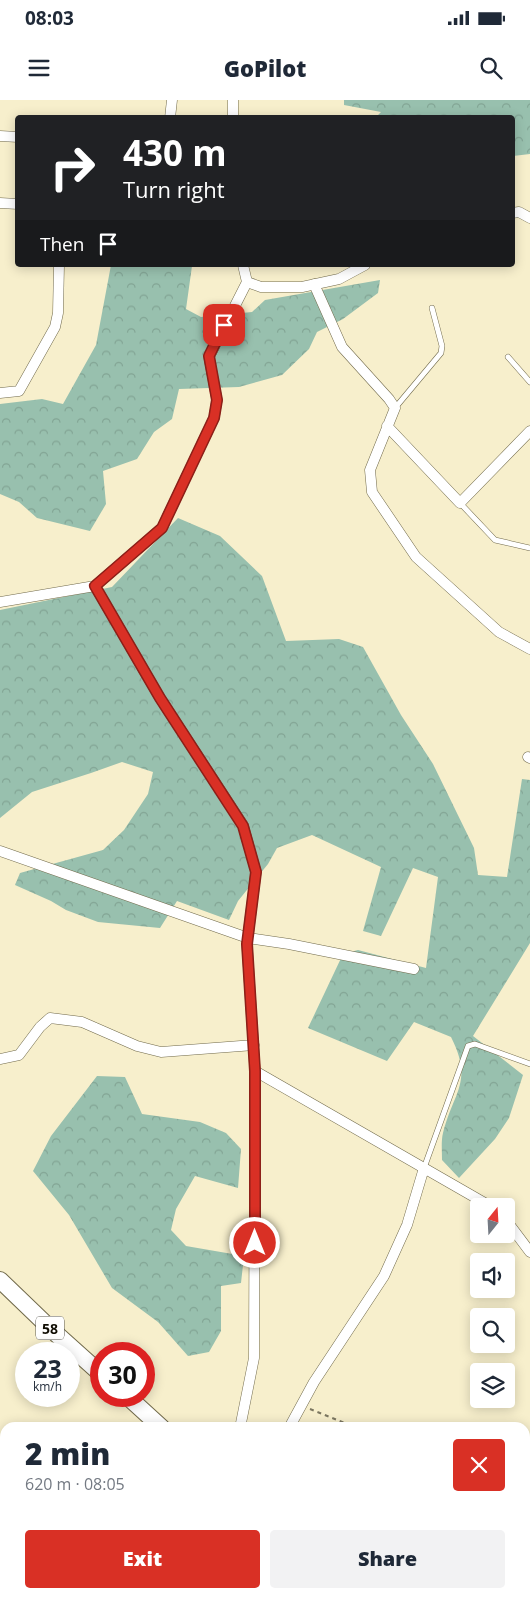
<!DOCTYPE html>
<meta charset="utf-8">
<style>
:root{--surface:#fff;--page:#f2f2f3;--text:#1f2937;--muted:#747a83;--accent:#d93025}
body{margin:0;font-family:"Open Sans",sans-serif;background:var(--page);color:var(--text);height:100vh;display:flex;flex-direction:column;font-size:19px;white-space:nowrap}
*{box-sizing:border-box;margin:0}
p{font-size:16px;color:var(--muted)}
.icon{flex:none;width:28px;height:28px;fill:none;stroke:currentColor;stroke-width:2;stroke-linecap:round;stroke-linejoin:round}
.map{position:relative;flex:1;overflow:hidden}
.panel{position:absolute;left:0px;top:1322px;width:530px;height:176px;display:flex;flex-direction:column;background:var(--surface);border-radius:15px 15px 0 0;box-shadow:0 2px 12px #0003}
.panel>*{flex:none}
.banner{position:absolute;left:15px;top:15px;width:500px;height:152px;border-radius:5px;box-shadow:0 2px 12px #0003;background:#202124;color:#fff;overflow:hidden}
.needle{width:32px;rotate:18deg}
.tools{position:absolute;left:470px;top:1098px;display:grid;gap:10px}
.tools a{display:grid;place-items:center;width:45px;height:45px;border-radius:5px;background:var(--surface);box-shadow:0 2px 12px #0003;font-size:25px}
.speed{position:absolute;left:15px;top:1242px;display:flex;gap:10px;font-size:25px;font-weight:700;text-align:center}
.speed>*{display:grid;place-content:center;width:65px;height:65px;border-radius:50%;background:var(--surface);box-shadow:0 2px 12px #0003;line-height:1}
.speed small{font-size:12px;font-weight:400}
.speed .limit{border:8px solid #d22;background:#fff;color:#111}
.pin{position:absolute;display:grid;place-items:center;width:42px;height:42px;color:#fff;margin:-21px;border-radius:10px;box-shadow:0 2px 8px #0006}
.me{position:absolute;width:55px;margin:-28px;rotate:0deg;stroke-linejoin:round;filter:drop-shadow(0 0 4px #0008)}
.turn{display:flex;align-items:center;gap:18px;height:105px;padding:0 25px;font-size:22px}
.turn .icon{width:65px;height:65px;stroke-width:2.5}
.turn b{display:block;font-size:35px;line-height:42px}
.then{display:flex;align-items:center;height:48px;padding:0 25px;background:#0003;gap:10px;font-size:19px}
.round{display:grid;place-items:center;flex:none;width:52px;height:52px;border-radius:5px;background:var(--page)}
.summary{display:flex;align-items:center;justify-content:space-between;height:85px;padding:0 25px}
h1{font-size:30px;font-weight:800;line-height:38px}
.button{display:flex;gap:10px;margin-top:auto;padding:10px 25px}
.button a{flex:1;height:58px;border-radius:5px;background:var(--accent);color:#fff;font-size:20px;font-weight:800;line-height:58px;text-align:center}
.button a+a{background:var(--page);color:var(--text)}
.status{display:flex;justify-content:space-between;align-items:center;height:35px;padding:0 25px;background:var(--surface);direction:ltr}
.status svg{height:14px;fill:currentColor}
header{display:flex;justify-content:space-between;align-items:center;height:65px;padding:0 25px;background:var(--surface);font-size:22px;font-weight:800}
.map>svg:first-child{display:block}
</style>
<div class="status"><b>08:03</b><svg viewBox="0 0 49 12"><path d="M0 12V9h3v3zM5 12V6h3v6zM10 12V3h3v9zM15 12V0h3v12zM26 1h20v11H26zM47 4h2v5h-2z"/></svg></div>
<header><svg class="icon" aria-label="menu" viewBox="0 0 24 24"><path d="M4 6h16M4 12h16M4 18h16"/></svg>GoPilot<svg class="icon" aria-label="search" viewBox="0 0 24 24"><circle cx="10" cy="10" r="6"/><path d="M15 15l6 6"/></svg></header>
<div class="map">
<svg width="530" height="1498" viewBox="0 0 530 1498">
<defs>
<pattern id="forest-crowns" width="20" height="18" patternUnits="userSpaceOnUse" patternTransform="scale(1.25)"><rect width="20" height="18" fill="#98c0ae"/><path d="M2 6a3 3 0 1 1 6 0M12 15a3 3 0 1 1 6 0" fill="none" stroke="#82a494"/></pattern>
</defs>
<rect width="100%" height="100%" fill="#f7efcc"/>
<path fill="url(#forest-crowns)" d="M344,0h186v54l-17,2 -1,-38 -136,-1 5,-5 -37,-7z
M111,165h82l-1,1 -6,43 15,8 51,-5 13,-12 115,-20 -2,13 -35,26 -26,13 -8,17 -27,26 -43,12 -60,2 -7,30 -18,13 -17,27 -34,12 3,33 -16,27 -53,-13 -18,-16 -19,-8v-90l42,-5 21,5 33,-59z
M178,418l42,18 42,40 24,65 53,-2 24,8 38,68 32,49 41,84 4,27 29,2 15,-98 8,1v163l-57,93 50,39 -14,43 -14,21 -36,39 -17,-18c0,-9 -1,-19 1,-27 10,-41 31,-51 8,-96l-37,-15 -27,39 -79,-33 35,-74 15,-4 68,18 12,-91 -25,-9 -32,68 -18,-5 18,-64 -69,-32 -35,13 -9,16 -30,37 -9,19 -52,-19 -17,27 -62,-6 -32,-12 -15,-9 -36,-16 5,-12 83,-23 21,-20 24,-36 5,-22 -31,-10 -31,11 -59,19 -32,26v-208l112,-23z
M97,976l28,1 17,37 58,8 26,11 15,16 -3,39 -43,-12 -19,33 -5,21 15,16 58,10 -3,27 -20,3v45l-12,21 -21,4 -30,-34 -46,-34 -43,-73 -36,-44 18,-35z"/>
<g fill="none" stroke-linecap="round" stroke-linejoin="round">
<g stroke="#716a4b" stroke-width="6">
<path id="service" d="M508,257l22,25
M395,308l46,-55 1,-7 -10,-38
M460,403l35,37 35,8
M424,1068l44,-122 7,-2 55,20
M281,1494l12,4"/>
</g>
<g stroke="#716a4b" stroke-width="11">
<path id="minor" d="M170,18l2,-18
M233,18v-18
M0,36l18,1
M0,103l18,1
M512,113l7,-1 11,6
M247,182l14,5h41l37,-8 26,-14
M314,184l28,63 47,52 6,9 -25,62 2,22 44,65 83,75 31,17
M0,293l19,-2 36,-64 3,-14 1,-48
M387,326l73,77 70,-72
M95,486l65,112 83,127 13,47 -9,72 8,127 -1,287 -14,70
M0,502l95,-16 67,-58 52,-110 3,-18 -8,-43 38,-75 -4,-17
M528,657l2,1
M0,751l248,87 41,6 125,25
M0,959l19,-4 21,-28 10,-9 32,4 55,24 24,6 93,-7
M255,971l235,135
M506,1120l24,32
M289,1328l25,-46 70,-106 23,-51 17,-57"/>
</g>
<g stroke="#716a4b" stroke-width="18">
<path id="primary" d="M0,1180l52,50 49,44
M127,1296l35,32
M490,1494l19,4
M175,1498l3,-4"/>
</g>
<path stroke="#7c7761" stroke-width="2" stroke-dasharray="4 4" stroke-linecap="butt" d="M310,1309l47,19
M525,1363h5
M525,1479l5,-25"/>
<use href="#service" stroke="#fff" stroke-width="5"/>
<use href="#minor" stroke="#fff" stroke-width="10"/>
<use href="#primary" stroke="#fff" stroke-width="16"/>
</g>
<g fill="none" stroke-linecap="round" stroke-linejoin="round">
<g stroke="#8d1f18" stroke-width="12">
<path id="route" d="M224,225l-15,31 8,44 -3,18 -52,110 -67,58 65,112 83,128 13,46 -9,72 8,127v172"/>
</g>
<use href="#route" stroke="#d93025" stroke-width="9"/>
</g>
<g text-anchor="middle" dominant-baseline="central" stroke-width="4.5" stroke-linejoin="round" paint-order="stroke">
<rect fill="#fff" stroke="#58564f" stroke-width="1" x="36" y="1216.5" width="28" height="23" rx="4"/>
<g font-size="14" font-weight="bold" fill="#100d03">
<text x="50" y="1228">58</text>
</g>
</g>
</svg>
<div class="tools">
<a><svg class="needle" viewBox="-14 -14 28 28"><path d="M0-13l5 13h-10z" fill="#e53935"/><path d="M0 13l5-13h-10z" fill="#747a83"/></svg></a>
<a><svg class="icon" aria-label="sound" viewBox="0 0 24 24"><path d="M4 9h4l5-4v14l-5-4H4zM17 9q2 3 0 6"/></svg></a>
<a><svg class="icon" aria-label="search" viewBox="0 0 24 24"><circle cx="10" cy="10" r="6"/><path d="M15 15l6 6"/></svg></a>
<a><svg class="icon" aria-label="layers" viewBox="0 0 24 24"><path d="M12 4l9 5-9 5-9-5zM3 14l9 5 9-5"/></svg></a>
</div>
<div class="speed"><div>23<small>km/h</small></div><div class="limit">30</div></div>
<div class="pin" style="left:224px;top:225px;background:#d93025"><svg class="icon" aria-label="arrive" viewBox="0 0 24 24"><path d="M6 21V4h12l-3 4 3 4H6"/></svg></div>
<svg class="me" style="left:255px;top:1143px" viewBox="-20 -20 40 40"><circle r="17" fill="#d93025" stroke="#fff" stroke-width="3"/><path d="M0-11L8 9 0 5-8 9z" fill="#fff"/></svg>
<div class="banner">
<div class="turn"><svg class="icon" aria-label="right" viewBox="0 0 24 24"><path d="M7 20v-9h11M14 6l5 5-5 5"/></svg><div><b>430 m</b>Turn right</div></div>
<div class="then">Then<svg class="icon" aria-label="arrive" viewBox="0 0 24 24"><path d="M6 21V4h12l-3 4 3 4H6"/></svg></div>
</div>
<section class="panel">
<div class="summary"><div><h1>2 min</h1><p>620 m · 08:05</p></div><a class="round" style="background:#d93025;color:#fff"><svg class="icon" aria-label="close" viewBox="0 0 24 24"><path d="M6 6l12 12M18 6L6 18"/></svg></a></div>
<div class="button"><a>Exit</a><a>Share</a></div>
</section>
</div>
